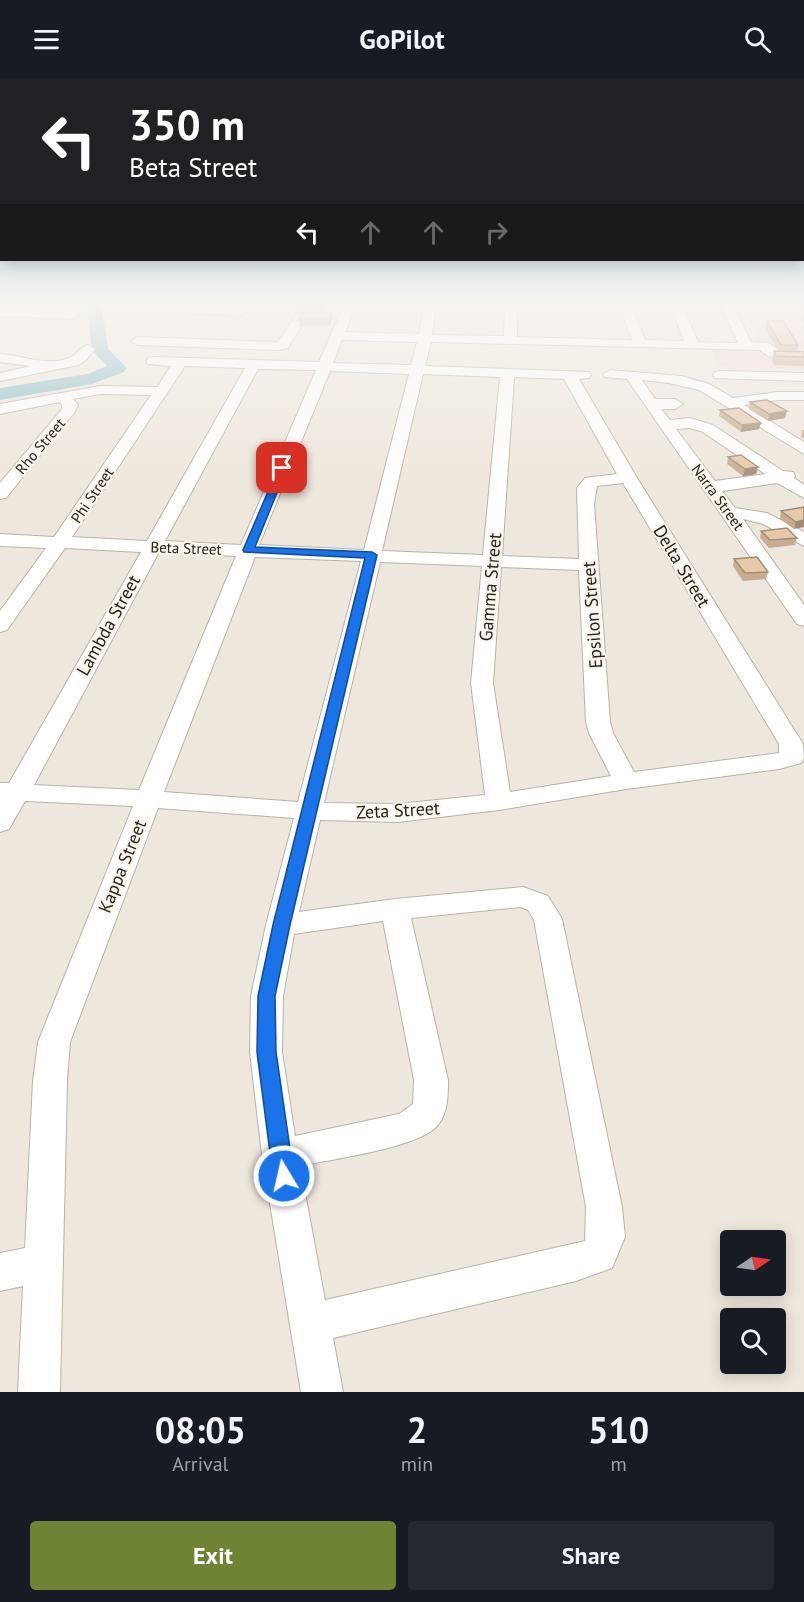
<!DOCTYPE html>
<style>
:root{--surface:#171b24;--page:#242831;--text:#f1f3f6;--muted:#9ea1a6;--accent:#6e8333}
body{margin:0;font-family:"PT Sans",sans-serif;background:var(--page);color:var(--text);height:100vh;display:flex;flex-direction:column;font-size:22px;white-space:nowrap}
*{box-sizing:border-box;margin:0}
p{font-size:20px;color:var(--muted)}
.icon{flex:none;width:33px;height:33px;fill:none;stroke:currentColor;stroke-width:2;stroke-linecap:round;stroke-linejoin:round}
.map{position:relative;height:1314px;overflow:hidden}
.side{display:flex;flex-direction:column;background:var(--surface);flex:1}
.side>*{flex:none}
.top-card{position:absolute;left:0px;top:0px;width:804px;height:183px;box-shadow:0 3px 15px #0003;background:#202124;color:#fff;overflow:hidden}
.needle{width:39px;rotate:77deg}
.tools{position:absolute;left:720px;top:1152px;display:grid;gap:12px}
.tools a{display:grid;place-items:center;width:66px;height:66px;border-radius:6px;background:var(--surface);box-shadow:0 3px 15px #0003;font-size:30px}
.pin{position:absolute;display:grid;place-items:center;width:51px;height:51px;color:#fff;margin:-26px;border-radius:12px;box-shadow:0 3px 9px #0006}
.me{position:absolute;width:66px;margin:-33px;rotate:351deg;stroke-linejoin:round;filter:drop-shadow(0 0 4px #0008)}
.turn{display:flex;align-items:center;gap:21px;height:126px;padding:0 30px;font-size:27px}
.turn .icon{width:78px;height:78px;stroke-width:2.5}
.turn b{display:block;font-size:42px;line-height:51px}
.lanes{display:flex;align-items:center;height:57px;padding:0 30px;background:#0003;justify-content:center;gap:30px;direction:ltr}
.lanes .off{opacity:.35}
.eta{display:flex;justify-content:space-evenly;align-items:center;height:102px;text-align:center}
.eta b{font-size:36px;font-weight:800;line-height:42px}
.button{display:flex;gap:12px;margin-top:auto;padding:12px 30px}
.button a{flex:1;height:69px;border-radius:6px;background:var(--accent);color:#fff;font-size:24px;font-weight:800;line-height:69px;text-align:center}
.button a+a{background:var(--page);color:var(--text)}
header{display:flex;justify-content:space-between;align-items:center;height:78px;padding:0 30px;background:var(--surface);font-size:27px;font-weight:800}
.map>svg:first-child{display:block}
</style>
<header><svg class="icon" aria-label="menu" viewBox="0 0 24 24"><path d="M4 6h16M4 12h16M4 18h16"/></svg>GoPilot<svg class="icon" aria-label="search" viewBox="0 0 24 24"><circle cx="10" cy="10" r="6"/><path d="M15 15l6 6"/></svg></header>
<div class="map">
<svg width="804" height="1314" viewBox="0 0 804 1314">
<rect width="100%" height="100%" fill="#eee7dd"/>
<path fill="#f2d7d6" d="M742,227h62v64l-86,-2 -7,-19 52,1z"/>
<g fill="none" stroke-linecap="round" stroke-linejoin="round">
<path fill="#8cbdc9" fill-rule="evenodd" d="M80,227h19l3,4 6,40 19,19 -3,4 -32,12 -92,16v-12l88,-14 19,-8 -15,-16 -5,-39z"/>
<g stroke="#b9b2a8" stroke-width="2">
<path id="minor" d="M140,227l102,2 6,4 -6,4 -98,-3 -6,-4z
M344,227h12l-11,27 74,2 5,-29h12l-4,30 72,1 1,-31h12v32l115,3 -13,-35h12l14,35 39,1 -14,-36h12l16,37 40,1 -17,-38h12l18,37 18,1 11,8 22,2 2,3 -2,3c-14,3 -31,1 -42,-9l-329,-8 -6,24 164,6 2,3 -2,3 -10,1 58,99 166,266 1,14 -3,5 -22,6 -153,20 -127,21 -101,12 -78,-2 -21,92 96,-13 128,-12 25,9 14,23 60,288 3,30 -13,31 -36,13 -243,57 10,54h-42l-39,-237 -12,-103 1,-56 15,-71 28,-107 -136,-10 -88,234 -3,39 -7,311h-42l5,-106 -23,5v-38l25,-5 8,-167 5,-39 95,-236 -108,-5 -16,28 -9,3v-49h9l132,-231 -76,-4 -58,82 -7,2v-21l46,-63 -46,-2v-12l54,3 97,-142 -51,-1 -27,5 5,6 -4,8 -68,85 -6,1v-16l62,-74v-4l-2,-3 -60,12v-10l100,-18 57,1 14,-21 -23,-2 -2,-3 2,-3 5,-1 166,5zM342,262l75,2 -6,23 -78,-2zM185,288l60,2 -98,173 -75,-4zM258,291l58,1 -75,175 -76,-4zM330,293l79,3 -45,176 -105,-5zM423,296l77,3 -17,178 -101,-4zM514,299l50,2 53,95 -32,4 -8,10 2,71 -77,-3zM623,405l156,261v9l-145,19 -21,-39 -3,-11 -16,-218 3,-18zM159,474l77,4 -97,234 -105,-5zM255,479l106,4 -63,241 -134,-10zM380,484l102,4 -11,117 14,112 -87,9 -74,-1zM501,489l78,3 7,152 3,11 22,43 -101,16 -17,-109zM521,829l7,3 6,10 52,287 -1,34 -260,59 -25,-134c31,-7 119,-18 138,-41 10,-13 10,-29 10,-45l-37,-162zM383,843l31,159 -1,24 -14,10 -104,22 -13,-84 1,-56 11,-62z
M0,230l73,3 6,4 -6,4 -73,-3z
M300,236l6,4 -18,30 -10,2 -140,-5 -7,-4 7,-4 140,5 18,-27z
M88,267l7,4 -10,12 -7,4 -78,16v-8l31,-7 -31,-4v-8c23,1 47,13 69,4 8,-3 11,-11 19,-13z
M610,292l71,6 28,8 24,14 45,-6h26v8h-26l-34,5 60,37v12l-105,-64 -30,-7 -27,-3 13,19h20l8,5 -8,5h-14l9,11 20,-2 23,7 70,46 10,1 2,4 -1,2 10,7v13l-27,-15 -55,8 13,17 32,5 37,19v14l-41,-22 -20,-5 61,86v21l-7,-2 -170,-245 -22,-2 -2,-3zM689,350l12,3 64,43 -50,7 -39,-52z
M720,293l84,2v8l-89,-3 -2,-3 2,-3z"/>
</g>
<use href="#minor" fill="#fff" fill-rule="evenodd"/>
</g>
<path fill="#c7ac91" d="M295,227h33v2h-3l-3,6 9,5v8h-31l-1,-6 10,-7 -13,-1z
M803,227h1v18h-2z
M767,243l31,24 -1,7h7v14l-30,-1 -2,-5 2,-9h4l-13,-22z
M750,324l35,16 -17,3 -19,-12z
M720,332l41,13 -2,6 -18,3 -22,-16z
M802,352h2v9l-3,-2z
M728,379l30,10 -2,7 -13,2 -16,-12z
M804,429l-10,22 -14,-10 1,-8z
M761,453l36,7 -2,7 -26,3 -9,-10z
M734,481l34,13 -2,7 -23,2 -10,-15z"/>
<path fill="#a28c76" d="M321,227h4l-3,8z
M787,333l-2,7 -17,3 1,-7z
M761,345l-2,6 -18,3 1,-7z
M758,389l-2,7 -13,2 2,-7z
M804,442v7l-10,2 2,-7z"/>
<path fill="#e7c8a9" stroke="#a28c76" stroke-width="1.5" d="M300,235h31v7h-32z
M767,243h16l15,24h-17z
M774,273l30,1v5l-28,-1z
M767,322l20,11 -18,3 -19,-12z
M739,330l22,15 -19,2 -22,-15z
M741,377l17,12 -13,2 -17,-12z
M804,429v13l-8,2 -15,-11z
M787,450l10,10 -27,2 -9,-9z
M757,479l11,15 -23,1 -11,-14z"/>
<linearGradient id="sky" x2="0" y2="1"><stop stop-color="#83b8dc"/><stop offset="0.55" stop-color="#f7f4f0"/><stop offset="1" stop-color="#f7f4f0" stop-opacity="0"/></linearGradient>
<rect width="804" height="411" fill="url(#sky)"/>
<path fill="#1a73e8" stroke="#114b97" stroke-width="1.5" d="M279,388l8,2 -32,79 117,5 5,3 -87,370 -15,71 1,56 18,124 -3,7 -7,3 -8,-3 -3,-7 -16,-124 1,-56 15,-71 92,-367 -121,-6 -1,-2z"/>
<g text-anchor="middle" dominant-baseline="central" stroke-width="4.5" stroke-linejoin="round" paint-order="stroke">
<g font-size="15" fill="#24221e" stroke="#fbf4ea">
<text transform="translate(40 368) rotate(-50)">Rho Street</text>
<text transform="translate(92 417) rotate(-56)">Phi Street</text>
<text transform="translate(718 419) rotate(54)">Narra Street</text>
<text transform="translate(186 470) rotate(2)">Beta Street</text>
</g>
<g font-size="18" fill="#24221e" stroke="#fbf4ea">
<text transform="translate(682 488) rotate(59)">Delta Street</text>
<text transform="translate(490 509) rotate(-85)">Gamma Street</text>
<text transform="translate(592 537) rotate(-94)">Epsilon Street</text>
<text transform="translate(108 547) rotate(-61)">Lambda Street</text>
<text transform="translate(398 732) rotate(-3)">Zeta Street</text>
<text transform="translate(122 788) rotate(-68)">Kappa Street</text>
</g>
</g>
</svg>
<div class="tools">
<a><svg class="needle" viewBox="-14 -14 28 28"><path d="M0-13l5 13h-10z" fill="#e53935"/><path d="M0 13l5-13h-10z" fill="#9ea1a6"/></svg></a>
<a><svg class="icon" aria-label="search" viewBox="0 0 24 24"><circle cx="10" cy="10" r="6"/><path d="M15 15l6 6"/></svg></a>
</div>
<div class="pin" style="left:282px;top:390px;background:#d93025"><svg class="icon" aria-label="arrive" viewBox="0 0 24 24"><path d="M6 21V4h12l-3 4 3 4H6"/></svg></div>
<svg class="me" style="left:284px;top:1098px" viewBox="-20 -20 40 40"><circle r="17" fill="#1a73e8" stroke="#fff" stroke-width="3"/><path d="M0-11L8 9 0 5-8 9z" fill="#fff"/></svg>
<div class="top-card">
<div class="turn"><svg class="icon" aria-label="left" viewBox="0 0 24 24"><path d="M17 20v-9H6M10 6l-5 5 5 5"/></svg><div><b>350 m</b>Beta Street</div></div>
<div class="lanes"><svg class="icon" aria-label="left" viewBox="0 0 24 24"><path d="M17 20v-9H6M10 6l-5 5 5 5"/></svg><svg class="icon off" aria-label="ahead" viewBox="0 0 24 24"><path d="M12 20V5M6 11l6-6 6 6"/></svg><svg class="icon off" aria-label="ahead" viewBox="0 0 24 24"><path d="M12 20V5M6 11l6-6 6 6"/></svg><svg class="icon off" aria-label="right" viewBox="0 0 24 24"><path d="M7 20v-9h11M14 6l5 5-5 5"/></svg></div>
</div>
</div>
<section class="side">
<div class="eta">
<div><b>08:05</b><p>Arrival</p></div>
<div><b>2</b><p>min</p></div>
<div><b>510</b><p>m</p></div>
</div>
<div class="button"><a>Exit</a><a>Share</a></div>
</section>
